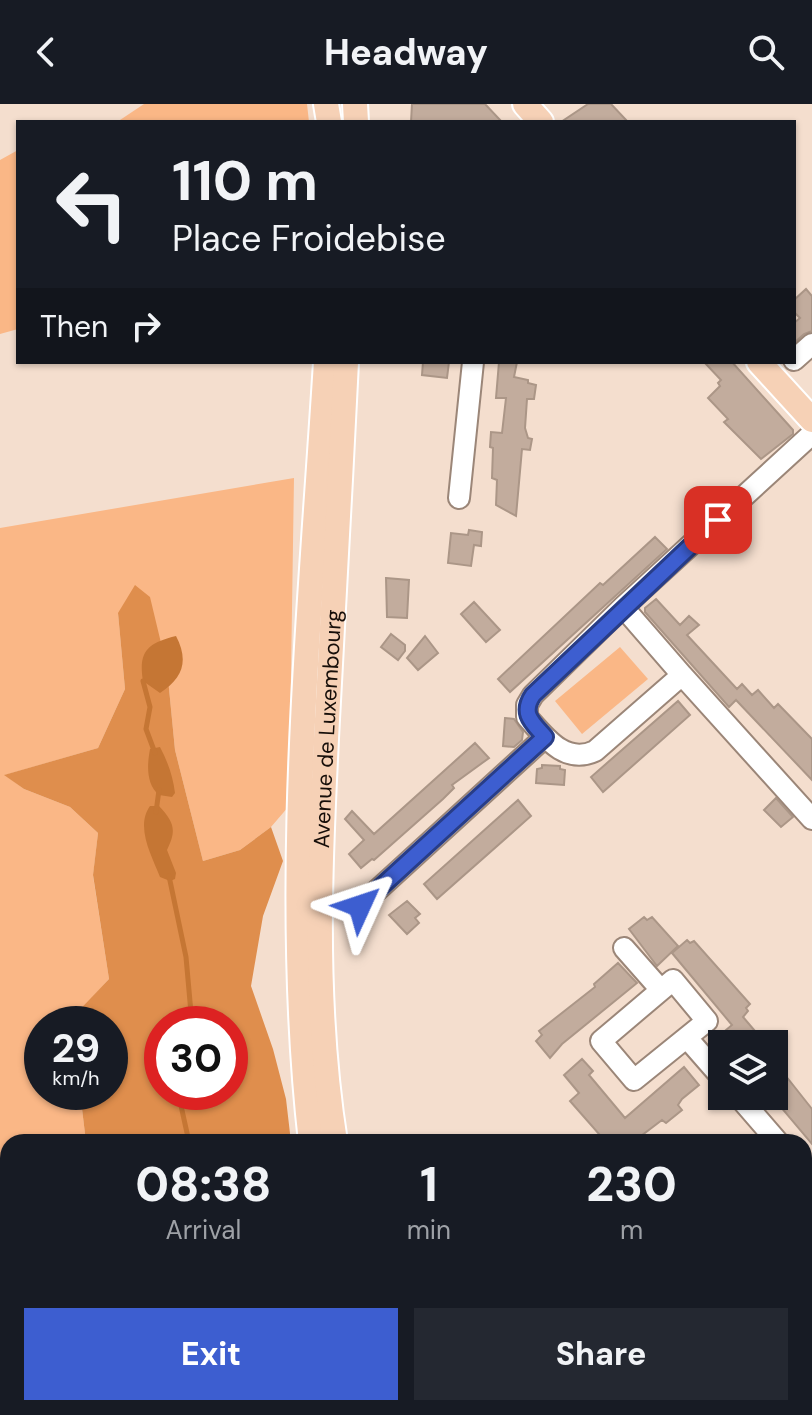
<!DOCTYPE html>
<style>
:root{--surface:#171b24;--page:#242831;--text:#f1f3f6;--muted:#9ea1a6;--accent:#3d5ed0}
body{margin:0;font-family:"DM Sans",sans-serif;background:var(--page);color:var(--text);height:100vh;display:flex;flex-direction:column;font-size:30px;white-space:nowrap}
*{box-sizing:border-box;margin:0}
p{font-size:26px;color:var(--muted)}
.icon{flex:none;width:44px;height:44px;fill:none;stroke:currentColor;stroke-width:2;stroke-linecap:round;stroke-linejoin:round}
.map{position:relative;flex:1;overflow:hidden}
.drawer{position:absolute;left:0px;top:1030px;width:812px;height:282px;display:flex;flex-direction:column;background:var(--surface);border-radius:24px 24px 0 0;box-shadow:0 2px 6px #0004}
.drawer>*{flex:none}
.banner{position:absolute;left:16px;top:16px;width:780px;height:244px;border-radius:0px;box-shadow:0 2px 6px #0004;background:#171b24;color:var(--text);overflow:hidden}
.controls{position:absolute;left:708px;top:926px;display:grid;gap:16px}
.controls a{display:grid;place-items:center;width:80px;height:80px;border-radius:0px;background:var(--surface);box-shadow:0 2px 6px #0004;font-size:40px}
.speed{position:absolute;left:24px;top:902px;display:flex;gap:16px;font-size:40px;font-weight:700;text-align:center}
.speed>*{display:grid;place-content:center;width:104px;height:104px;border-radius:50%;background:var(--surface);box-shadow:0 2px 6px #0004;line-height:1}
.speed small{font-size:20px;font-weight:400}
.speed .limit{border:12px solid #d22;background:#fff;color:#111}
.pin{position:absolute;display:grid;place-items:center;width:68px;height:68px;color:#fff;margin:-34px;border-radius:16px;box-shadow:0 4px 12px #0006}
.me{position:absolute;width:88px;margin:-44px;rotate:48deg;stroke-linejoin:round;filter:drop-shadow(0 0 6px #0008)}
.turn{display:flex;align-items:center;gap:28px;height:168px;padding:0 24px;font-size:36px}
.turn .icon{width:104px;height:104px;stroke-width:2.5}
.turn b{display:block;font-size:56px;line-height:68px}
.then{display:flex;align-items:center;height:76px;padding:0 24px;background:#0003;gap:16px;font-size:30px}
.eta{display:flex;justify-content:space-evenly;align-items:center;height:136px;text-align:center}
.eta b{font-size:48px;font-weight:800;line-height:56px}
.cta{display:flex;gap:16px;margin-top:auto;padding:16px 24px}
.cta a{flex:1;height:92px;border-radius:0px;background:var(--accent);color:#fff;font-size:32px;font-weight:800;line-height:92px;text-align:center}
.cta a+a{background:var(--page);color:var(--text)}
header{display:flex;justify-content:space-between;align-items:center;height:104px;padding:0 24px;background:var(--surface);font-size:36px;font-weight:800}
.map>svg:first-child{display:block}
</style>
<header><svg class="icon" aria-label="back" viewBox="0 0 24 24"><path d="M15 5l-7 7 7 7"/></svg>Headway<svg class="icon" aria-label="search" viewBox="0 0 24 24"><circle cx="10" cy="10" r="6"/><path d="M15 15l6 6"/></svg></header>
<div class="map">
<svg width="812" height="1311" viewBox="0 0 812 1311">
<rect width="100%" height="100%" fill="#f4dece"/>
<path fill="#fab786" d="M144,0h163l2,18h-192z
M18,46v179l-18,5v-174z
M294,374l-5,328 -18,21 -31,23 -37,11 -28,-111 -8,-82 -49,-55 7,76 -27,59 -93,27 19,14 46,18 28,26 -5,43 16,103 -38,41v4h-29v68h38l6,50h-78v266h80l-2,7h-86v-887z
M620,543l28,32 -66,55 -27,-33z
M241,1304h93l1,7h-97z"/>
<path fill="#df8e4d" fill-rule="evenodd" d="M135,481l15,12 17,71 8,82 28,111 37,-11 31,-23 12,34 -20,55 -12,70 22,63 13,50 5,43h-205l-6,-50h30v-68h-39l-1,-4 39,-41 -16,-104 5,-42 -28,-26 -46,-18 -20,-14 94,-27 27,-59 -7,-76zM162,920h68v68h-68z
M88,1304h153l-3,7h-152z"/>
<path fill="#c57634" d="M176,532c13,25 7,42 -16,57l-17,-12c-5,-30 5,-38 33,-45z
M160,643c8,15 13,30 15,46l-3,4 -13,-2c-13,-11 -12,-30 -9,-46z
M150,702h9c15,16 18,24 8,44l9,23 -1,6 -5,2 -10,-4c-8,-21 -25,-50 -10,-71z"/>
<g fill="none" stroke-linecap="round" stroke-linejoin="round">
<path stroke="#c57634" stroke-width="5" d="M143,577l7,26 -4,22 9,24
M156,708l3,-22
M169,772l17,81 6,67
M178,988l11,50
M259,1304l2,7"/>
</g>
<path fill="#c2ac9d" stroke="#ab9687" stroke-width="2" d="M412,0h73l17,18h-91z
M588,0h23l17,18h-67z
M806,185l6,7v35l-8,3 -10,9v-20l6,-5 -6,-6v-12z
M423,258h26l-2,16 -25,-3z
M499,258h18l-3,15 14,3v3l8,2 -2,14h-7l-2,29 3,10 4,1 -2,11 -8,-1 -6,67 -20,-11 1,-25 -5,-2 1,-30 -3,-1 1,-15 11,1 4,-35h-10z
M704,258h28l61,68v4l-32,25 -37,-37 4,-3 -20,-21 12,-12 -2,-3 3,-3z
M469,426l13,2 -1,14 -7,-1 -3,21 -23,-3 3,-30 17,2z
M655,433l12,12 -157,143 -12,-13 102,-96 3,2z
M386,474l23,2 -2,38 -20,-1z
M656,495l24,26 9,-9 10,9 -12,10 50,54 5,-5 10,11 6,-5 16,18 4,-4 34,35v41l-76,-80 -7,7 -84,-95v-4z
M474,498l26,28 -14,12 -25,-28z
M391,530l14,11v6l-7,9 -17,-13z
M425,532l13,17 -20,17 -11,-12z
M678,597l12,14 -87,77 -12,-15z
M505,614l9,1 9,13 -1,8 -8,7 -11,-1z
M475,639l14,15 -37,27 2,3 -11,11 -69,61 -2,-1 -11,9 -12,-14 15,-14 -19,-21 7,-8 22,23z
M542,661l18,1v3l5,1 -1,15 -28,-2 1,-14 5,-1z
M776,694l17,19 -12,10 -17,-17z
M518,696l13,16 -94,83 -13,-15z
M407,797l13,13 -5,4 4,5 -12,11 -18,-19z
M644,813l3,3 5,-3 26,29 -21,20 -28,-37z
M687,836l3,3 4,-2 56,63 -4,4 2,3 -5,6 23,27h-41l-6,-8 13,-11 -60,-72z
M618,859l19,20 -75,61 -12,14 -14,-17 6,-6 -3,-4 56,-44 -1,-3z
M582,955l11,12 -4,4 36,43 59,-51 15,18 -17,14 -4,6 4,5 -16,13 -4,-3 -21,16 5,6h-40l-36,-41 9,-8 -15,-18z
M774,957l38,48v35l-38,-45z"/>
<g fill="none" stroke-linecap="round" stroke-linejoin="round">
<g stroke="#9b8678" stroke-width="24">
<path id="minor" d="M794,256l18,-16
M459,394l14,-136
M623,503l59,68 -87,76c-30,14 -50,-14 -68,-34v-12l6,-10 90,-88 189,-173
M682,571l130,144
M360,802l185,-169
M624,844l37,42
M673,876l34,41 -73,59 -33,-39z
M687,934l35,40
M738,992l40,46
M804,1068l8,9
M804,1119l8,-7
M804,1202l8,10
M792,1311l9,-7"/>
</g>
<g stroke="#fff" stroke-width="28">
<g id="major">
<path d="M326,0l3,18"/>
<path d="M355,0l1,18"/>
<path d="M525,0l16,18"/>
<path d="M759,258l53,58"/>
<path d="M311,1038c-29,-255 -1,-524 15,-780"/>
<path id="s1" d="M335,1038c-23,-145 -15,-295 -7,-441 7,-113 12,-226 18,-339"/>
<path d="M365,1304l2,7"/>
<path d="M388,1304l2,7"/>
</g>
</g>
<use href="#minor" stroke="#fff" stroke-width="20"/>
<use href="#major" stroke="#f6d1b6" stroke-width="24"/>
</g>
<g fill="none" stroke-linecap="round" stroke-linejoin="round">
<g stroke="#283d87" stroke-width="20">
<path id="route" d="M360,802l185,-169c-12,-14 -25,-23 -12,-42l185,-175"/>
</g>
<use href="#route" stroke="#3d5ed0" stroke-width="14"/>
</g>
<g text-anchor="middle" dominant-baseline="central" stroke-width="7" stroke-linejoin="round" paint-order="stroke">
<g font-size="22" fill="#160e09" stroke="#f4dece">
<text stroke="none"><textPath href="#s1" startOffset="414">Avenue de Luxembourg</textPath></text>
</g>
</g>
</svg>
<div class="controls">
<a><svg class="icon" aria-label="layers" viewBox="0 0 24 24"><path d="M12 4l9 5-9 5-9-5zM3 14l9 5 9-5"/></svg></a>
</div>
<div class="speed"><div>29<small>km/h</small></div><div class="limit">30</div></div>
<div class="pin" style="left:718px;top:416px;background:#d93025"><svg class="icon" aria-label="arrive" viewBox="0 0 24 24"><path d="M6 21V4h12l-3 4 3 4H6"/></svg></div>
<svg class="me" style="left:360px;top:802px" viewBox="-20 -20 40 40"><path d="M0-17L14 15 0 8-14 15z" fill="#3d5ed0" stroke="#fff" stroke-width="4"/></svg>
<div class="banner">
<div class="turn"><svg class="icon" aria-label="left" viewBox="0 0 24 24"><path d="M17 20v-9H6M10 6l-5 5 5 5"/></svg><div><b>110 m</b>Place Froidebise</div></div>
<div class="then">Then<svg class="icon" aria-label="right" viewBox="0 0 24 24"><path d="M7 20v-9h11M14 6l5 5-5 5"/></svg></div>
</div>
<section class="drawer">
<div class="eta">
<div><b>08:38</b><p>Arrival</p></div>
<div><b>1</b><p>min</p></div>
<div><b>230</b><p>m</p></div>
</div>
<div class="cta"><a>Exit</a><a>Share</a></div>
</section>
</div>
